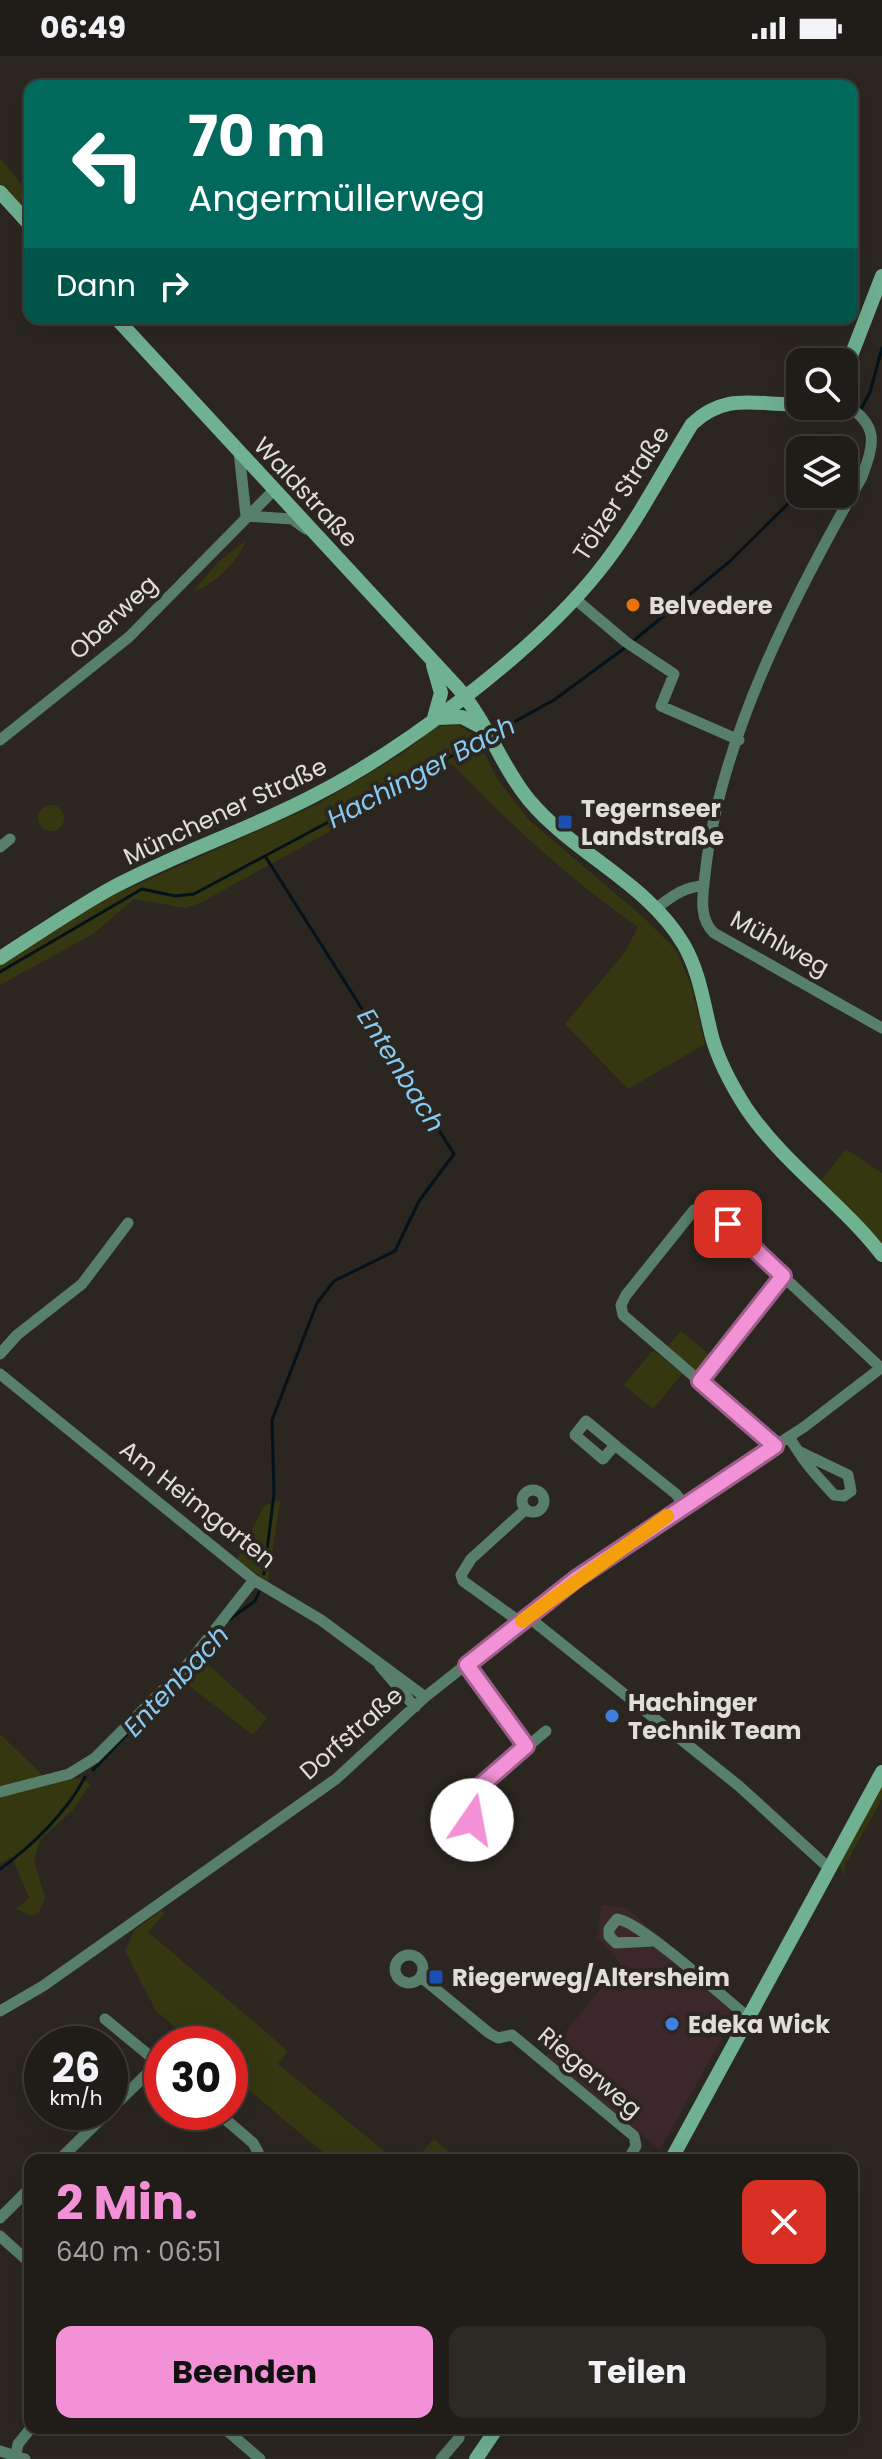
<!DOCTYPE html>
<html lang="de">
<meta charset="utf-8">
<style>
:root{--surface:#201c18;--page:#2d2925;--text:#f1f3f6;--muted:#a2a1a2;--line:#3d3a37;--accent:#f291d6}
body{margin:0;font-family:Poppins,sans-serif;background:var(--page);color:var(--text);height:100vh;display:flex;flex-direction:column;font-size:30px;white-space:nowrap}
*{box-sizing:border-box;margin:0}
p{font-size:26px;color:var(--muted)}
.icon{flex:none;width:44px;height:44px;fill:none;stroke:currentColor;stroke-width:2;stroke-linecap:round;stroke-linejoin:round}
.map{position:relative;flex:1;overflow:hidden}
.panel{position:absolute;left:24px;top:2098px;width:834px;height:280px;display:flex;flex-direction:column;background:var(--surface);border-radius:16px;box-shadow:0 8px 32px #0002,0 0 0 2px var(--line)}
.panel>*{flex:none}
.hud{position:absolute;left:24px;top:24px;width:834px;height:244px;border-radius:16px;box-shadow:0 8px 32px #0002,0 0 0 2px var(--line);background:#00695c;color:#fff;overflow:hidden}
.buttons{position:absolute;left:786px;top:292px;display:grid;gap:16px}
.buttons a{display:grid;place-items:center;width:72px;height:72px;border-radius:16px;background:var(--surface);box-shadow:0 8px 32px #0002,0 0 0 2px var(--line);font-size:40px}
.speed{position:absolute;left:24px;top:1970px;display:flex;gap:16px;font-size:40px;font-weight:700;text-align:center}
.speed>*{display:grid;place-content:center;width:104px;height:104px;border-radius:50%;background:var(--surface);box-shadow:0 8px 32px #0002,0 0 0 2px var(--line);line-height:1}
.speed small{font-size:20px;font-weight:400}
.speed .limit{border:12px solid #d22;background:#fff;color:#111}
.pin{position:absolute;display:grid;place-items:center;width:68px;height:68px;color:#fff;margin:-34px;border-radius:16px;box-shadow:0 4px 12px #0006}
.me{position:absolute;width:88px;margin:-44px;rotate:12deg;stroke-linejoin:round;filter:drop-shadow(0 0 6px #0008)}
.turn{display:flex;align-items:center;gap:28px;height:168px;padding:0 32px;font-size:36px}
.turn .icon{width:104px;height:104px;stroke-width:2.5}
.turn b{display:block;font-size:56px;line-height:68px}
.then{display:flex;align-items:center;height:76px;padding:0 32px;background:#0003;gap:16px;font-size:30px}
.round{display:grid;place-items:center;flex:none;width:84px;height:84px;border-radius:16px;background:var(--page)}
.head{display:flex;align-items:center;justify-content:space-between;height:136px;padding:0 32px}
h1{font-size:48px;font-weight:700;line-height:60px;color:var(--accent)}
.cta{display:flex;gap:16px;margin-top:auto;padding:16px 32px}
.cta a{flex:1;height:92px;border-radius:16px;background:var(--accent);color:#111;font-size:32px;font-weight:700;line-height:92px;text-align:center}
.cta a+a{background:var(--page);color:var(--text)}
.status{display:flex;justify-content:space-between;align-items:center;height:56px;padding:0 40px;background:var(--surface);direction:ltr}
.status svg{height:22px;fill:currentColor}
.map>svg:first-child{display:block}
</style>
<div class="status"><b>06:49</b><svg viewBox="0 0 49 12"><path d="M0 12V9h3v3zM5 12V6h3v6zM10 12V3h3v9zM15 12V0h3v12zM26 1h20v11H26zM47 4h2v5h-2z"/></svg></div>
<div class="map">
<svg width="882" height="2403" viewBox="0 0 882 2403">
<rect width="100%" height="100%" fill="#2b2620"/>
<path fill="#3c282a" d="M602,1849l24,3 110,92 2,9 -78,141 -114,-94 75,-92 -24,-28z"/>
<path fill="#353711" d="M0,102l30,37v20l-30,-32z
M245,485c-5,20 -33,45 -52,51l25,-30z
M458,669l17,10 23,45 31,40 114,97 33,33 16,38 13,56 -77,45 -63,-65 60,-72 13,-25c-68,-48 -129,-103 -186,-163l-250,138 -16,6 -52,-9 -41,35 -93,51v-21l110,-67 208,-93 82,-49 37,-29z
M38 762a13 13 0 1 1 26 0a13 13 0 1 1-26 0Z
M846,1093l36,24v70l-62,-61z
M681,1275l33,27 -14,17 -33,-28z
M653,1294l29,24 -29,35 -29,-24z
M280,1444l-12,82 -31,-23 27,-53z
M201,1602l66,60 -14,17 -70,-54z
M0,1678l49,47 33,-3 8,7 -18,26 -32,29 -6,20 11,38 -7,16 -8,1 -14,-6 13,-11 -17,-41 -12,7z
M882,1727v16l-37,66 -1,11 -5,-13z
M162,1854l2,4 -16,18 140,119 -10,13 117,96h-63l-102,-86v-30h-35l-39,-33 -31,-60 9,-20z
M434,2083l25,21h-44z"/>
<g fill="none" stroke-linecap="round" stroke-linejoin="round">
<path stroke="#061219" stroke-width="3" d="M860,355l10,-19 12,-44
M842,394l6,-12
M632,586l97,-80 71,-70
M492,678l62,-34 72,-53
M0,916l142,-83 33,7 19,-2 291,-156
M264,1518l10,-80 -2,-74 45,-117 17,-22 61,-30 24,-50 35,-47 -189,-298
M230,1563l25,-18 4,-9
M93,1714l61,-64
M0,1813c32,-23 67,-57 85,-92"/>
<path stroke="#577f6b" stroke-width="11" d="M844,347c35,23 31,38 18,74 -67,117 -143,263 -157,398 -2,19 -7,43 9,58l168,95
M239,396l7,64
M246,460l46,3 14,10
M574,542l52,44 48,32 -13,32 78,34
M0,684l129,-103 145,-147
M0,791l10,-8
M655,853c15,-11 29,-23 49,-23
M0,1298l17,-19 65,-51 46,-61
M0,1318l254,206 67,40 104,77
M700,1325l83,-105
M789,1381l9,14 50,24 3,16 -7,5 -10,-1c-12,-14 -26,-27 -36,-44
M615,1389l-12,14 -28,-24 11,-14 29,24 1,1 60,48 8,11
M775,1390l-152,-131 -2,-10 5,-10 68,-85 15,-3 172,161
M522 1445a11 11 0 1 1 22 0a11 11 0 1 1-22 0Z
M527,1560l212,170 91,83
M520,1566l-57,-41 -2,-6 10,-16 55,-50
M467,1609l59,81
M380,1610l35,41
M0,1736l69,-18 26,-16 89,-89 70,-89
M460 1754a10 10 0 1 1 20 0a10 10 0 1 1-20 0Z
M472,1745l7,-14 67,-56
M653,1885l-37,2 -7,-7v-7l8,-10c21,1 110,81 132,99
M395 1913a14 14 0 1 1 28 0a14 14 0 1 1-28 0Z
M421,1921l68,56 9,5 14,-3 122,101 2,10 -8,14
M0,1955l43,-25 293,-207 89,-82 124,-98 114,-80 141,-92 78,-60
M105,1963l57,47
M110,2054l48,-47
M217,2056l36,31 5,9 -3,8
M59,2104l49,-48
M0,2162l30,-30
M0,2180l30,27
M224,2372l36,31
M0,2395l25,8
M15,2403l3,-15 13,-16
M441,2403l18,-21 1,-10"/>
<path stroke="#70b192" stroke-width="14" d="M0,136l30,33
M116,262l342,370c29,34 43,78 71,112 45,54 119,83 155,145 16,28 20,61 28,92 7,26 20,49 34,71 38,56 95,94 136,147
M844,318l38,-98
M433,609l8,28 -7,25
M437,662l25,-1 23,12
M0,902c36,-23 71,-47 108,-68 66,-36 138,-59 205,-94 90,-46 221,-144 285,-224 37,-46 63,-98 94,-148 35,-33 65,-18 108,-20
M671,2104l211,-388
M476,2403l21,-31"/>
</g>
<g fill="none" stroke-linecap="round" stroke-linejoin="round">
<g stroke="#9d5e8b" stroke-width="20">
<path id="route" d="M472,1764l7,-7v-6l-7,-6 7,-14 47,-41 -59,-81 109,-86 199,-133 -75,-65 83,-105 -55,-52"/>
</g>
<use href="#route" stroke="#f291d6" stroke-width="14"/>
<path stroke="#f59e0b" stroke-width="14" d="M522,1565l145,-105"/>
</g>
<circle fill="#e8710a" stroke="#2b2620" stroke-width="3" cx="633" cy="549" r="8"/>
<g fill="#1a4fb4" stroke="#2b2620" stroke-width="3">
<rect x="557" y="758" width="16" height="16" rx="4"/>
<rect x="428" y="1913" width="16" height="16" rx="4"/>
</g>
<g fill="#3f7fe0" stroke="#2b2620" stroke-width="3">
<circle cx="612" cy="1660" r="8"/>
<circle cx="672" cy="1968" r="8"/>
</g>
<g text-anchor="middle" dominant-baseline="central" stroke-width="8" stroke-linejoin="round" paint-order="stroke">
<g font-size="24" fill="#e1deda" stroke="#2b2620">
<text transform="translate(306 436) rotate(47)">Waldstraße</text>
<text transform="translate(621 437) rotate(-57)">Tölzer Straße</text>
<text transform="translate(113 561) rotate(-43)">Oberweg</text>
<text transform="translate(225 755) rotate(-25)">Münchener Straße</text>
<text transform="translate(780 887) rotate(29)">Mühlweg</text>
<text transform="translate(198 1448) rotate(38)">Am Heimgarten</text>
<text transform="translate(351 1677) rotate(-41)">Dorfstraße</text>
<text transform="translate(590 2016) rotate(40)">Riegerweg</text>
</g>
<g font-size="24" font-weight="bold" fill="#e1deda" stroke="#2b2620" text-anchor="start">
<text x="649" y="549">Belvedere</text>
<text x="581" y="752">Tegernseer<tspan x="581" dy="28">Landstraße</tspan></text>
<text x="628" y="1646">Hachinger<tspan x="628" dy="28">Technik Team</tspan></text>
<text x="452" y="1921">Riegerweg/Altersheim</text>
<text x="688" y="1968">Edeka Wick</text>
</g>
<g font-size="26" font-style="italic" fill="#86caf2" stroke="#2b2620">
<text transform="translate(421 716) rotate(-28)">Hachinger Bach</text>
<text transform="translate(401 1014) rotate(58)">Entenbach</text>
<text transform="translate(176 1625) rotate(-47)">Entenbach</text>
</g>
</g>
</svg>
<div class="buttons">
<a><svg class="icon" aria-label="search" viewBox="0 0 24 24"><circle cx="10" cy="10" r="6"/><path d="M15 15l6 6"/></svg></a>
<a><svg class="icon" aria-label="layers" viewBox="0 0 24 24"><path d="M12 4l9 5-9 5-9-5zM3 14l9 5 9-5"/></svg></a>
</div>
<div class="speed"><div>26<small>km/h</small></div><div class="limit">30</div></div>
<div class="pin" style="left:728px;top:1168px;background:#d93025"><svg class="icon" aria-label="arrive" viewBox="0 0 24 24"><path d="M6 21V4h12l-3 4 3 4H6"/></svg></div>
<svg class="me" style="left:472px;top:1764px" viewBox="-20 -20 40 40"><circle r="19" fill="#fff"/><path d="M0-13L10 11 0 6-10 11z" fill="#f291d6"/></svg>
<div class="hud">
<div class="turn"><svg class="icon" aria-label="left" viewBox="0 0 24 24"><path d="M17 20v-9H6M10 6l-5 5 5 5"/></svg><div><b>70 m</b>Angermüllerweg</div></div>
<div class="then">Dann<svg class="icon" aria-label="right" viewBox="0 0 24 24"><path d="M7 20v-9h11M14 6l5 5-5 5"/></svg></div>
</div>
<section class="panel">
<div class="head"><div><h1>2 Min.</h1><p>640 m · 06:51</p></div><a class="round" style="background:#d93025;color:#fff"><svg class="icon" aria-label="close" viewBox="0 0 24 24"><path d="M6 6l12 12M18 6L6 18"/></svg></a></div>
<div class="cta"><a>Beenden</a><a>Teilen</a></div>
</section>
</div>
